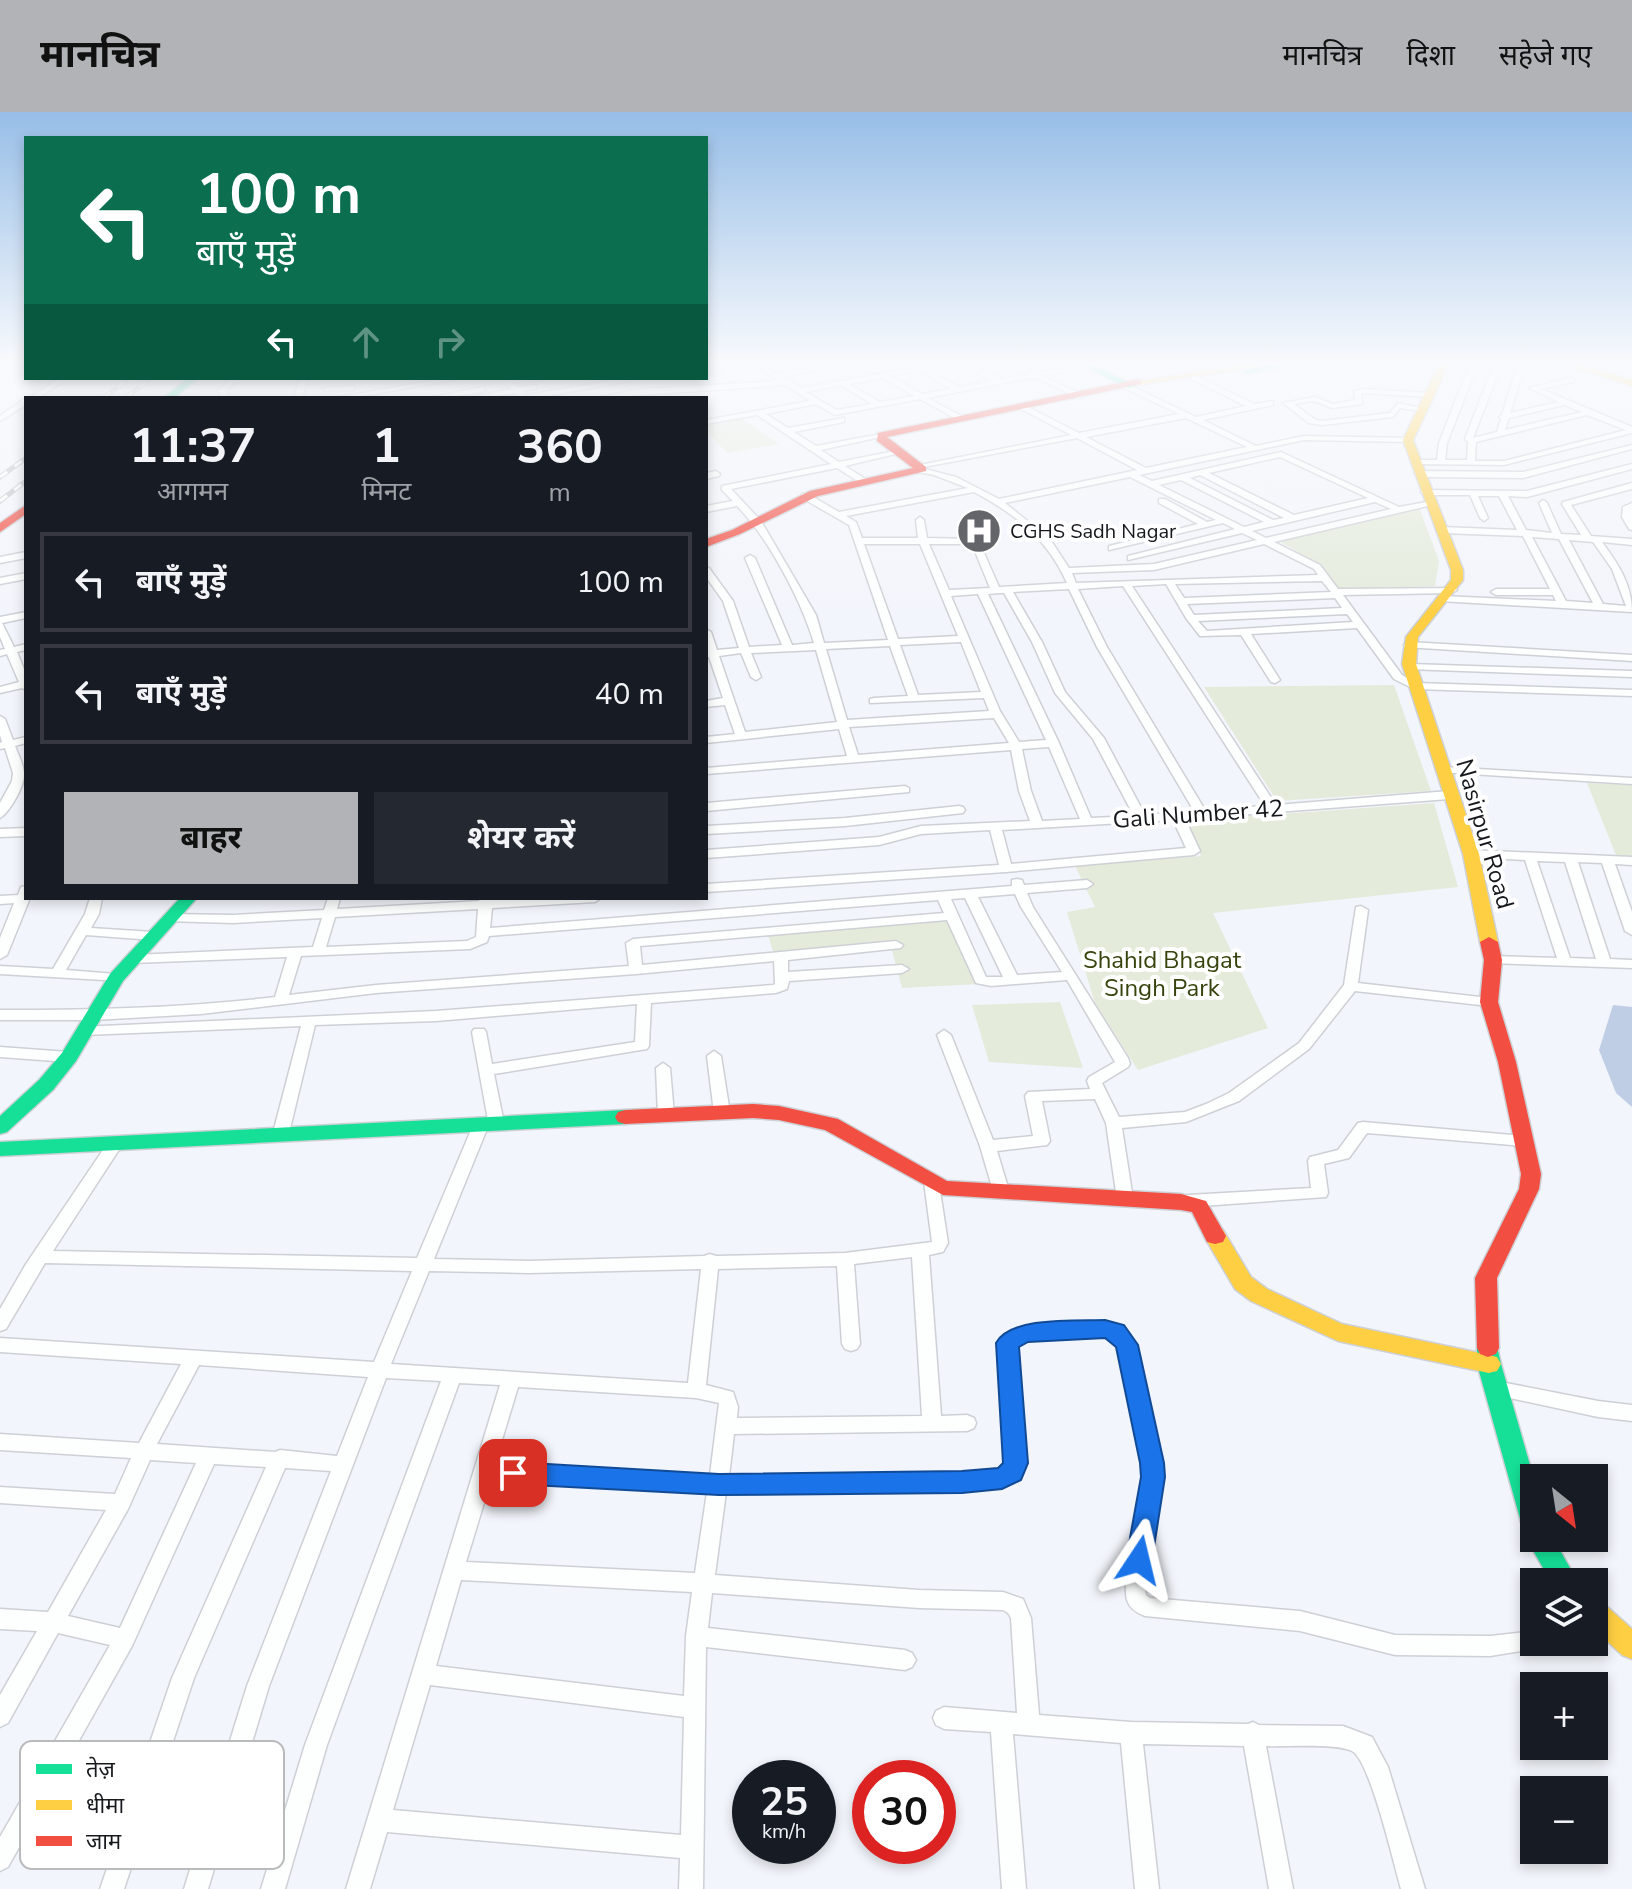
<!DOCTYPE html>
<html lang="hi">
<meta charset="utf-8">
<style>
:root{--surface:#171b24;--page:#242831;--text:#f1f3f6;--muted:#9ea1a6;--line:#363941;--accent:#b1b3b7}
body{margin:0;font-family:"Nunito Sans","Noto Sans Devanagari",sans-serif;background:var(--page);color:var(--text);height:100vh;display:flex;flex-direction:column;font-size:30px;white-space:nowrap}
*{box-sizing:border-box;margin:0}
p{font-size:26px;color:var(--muted)}
.icon{flex:none;width:44px;height:44px;fill:none;stroke:currentColor;stroke-width:2;stroke-linecap:round;stroke-linejoin:round}
.map{position:relative;flex:1;overflow:hidden}
.side{position:absolute;left:24px;top:284px;width:684px;height:504px;display:flex;flex-direction:column;background:var(--surface);border-radius:0px;box-shadow:0 4px 12px #0003}
.side>*{flex:none}
.hud{position:absolute;left:24px;top:24px;width:684px;height:244px;border-radius:0px;box-shadow:0 4px 12px #0003;background:#0b6e4f;color:#fff;overflow:hidden}
.needle{width:52px;rotate:150deg}
.fabs{position:absolute;left:1520px;top:1352px;display:grid;gap:16px}
.fabs a{display:grid;place-items:center;width:88px;height:88px;border-radius:0px;background:var(--surface);box-shadow:0 4px 12px #0003;font-size:40px}
.speed{position:absolute;left:732px;top:1648px;display:flex;gap:16px;font-size:40px;font-weight:700;text-align:center}
.speed>*{display:grid;place-content:center;width:104px;height:104px;border-radius:50%;background:var(--surface);box-shadow:0 4px 12px #0003;line-height:1}
.speed small{font-size:20px;font-weight:400}
.speed .limit{border:12px solid #d22;background:#fff;color:#111}
.pin{position:absolute;display:grid;place-items:center;width:68px;height:68px;color:#fff;margin:-34px;border-radius:16px;box-shadow:0 4px 12px #0006}
.me{position:absolute;width:88px;margin:-44px;rotate:10deg;stroke-linejoin:round;filter:drop-shadow(0 0 6px #0008)}
.turn{display:flex;align-items:center;gap:28px;height:168px;padding:0 40px;font-size:36px}
.turn .icon{width:104px;height:104px;stroke-width:2.5}
.turn b{display:block;font-size:56px;line-height:68px}
.lanes{display:flex;align-items:center;height:76px;padding:0 40px;background:#0003;justify-content:center;gap:40px;direction:ltr}
.lanes .off{opacity:.35}
.eta{display:flex;justify-content:space-evenly;align-items:center;height:136px;text-align:center}
.eta b{font-size:48px;font-weight:700;line-height:56px}
.action{display:flex;gap:16px;margin-top:auto;padding:16px 40px}
.action a{flex:1;height:92px;border-radius:0px;background:var(--accent);color:#111;font-size:32px;font-weight:700;line-height:92px;text-align:center}
.action a+a{background:var(--page);color:var(--text)}
ul{padding:0;list-style:none}
li{display:flex;align-items:center;gap:24px;height:100px;margin:0 16px 12px;padding:0 24px;border:4px solid var(--line);border-radius:0px}
li div{flex:1}
li b{display:block;font-size:30px}
li em{font-style:normal}
header{display:flex;align-items:center;gap:48px;box-sizing:border-box;height:112px;padding:0 40px;background:var(--accent);color:#111}
header strong{font-size:38px}
nav{display:flex;gap:44px;margin-inline-start:auto;font-size:28px}
.map>svg:first-child{display:block}
</style>
<header>
<strong>मानचित्र</strong>
<nav><a>मानचित्र</a><a>दिशा</a><a>सहेजे गए</a></nav>
</header>
<div class="map">
<svg width="1632" height="1777" viewBox="0 0 1632 1777">
<rect width="100%" height="100%" fill="#f2f5fb"/>
<path fill="#e4ebdb" d="M741,306l38,26 -52,9 -21,-23v-6z
M1419,395l20,54 -4,25 -95,4 -19,-24 -42,-25z
M1394,573l37,106 -154,10 -73,-114z
M1587,671l45,2v71l-16,-1z
M1434,691l24,84 -245,26 55,115 -130,42 -43,-67 -28,-91 28,-5 -20,-41 126,-10 -18,-35z
M952,809l26,63 -76,4 -12,-45 -116,12 -7,-23z
M1060,890l23,66 -94,-6 -17,-57z"/>
<path fill="#bfcee5" d="M1613,893l19,2v100l-16,-14 -17,-43z"/>
<g fill="none" stroke-linecap="round" stroke-linejoin="round">
<g stroke="#cdd0d5" stroke-width="3">
<path id="street" d="M726,254l-1,2 -19,3v-4z
M756,254h9l12,8 43,-8h17l-54,11 18,11 123,-22h17l-13,4 31,17 33,-6 -28,-15h10l27,13 28,-5 -15,-8c10,0 17,6 26,6 15,0 31,-6 47,-6l-44,10 38,18v4h-3l-43,-21 -107,21 35,19 1,2 -4,2 -40,-22 -85,16 -19,-11 -50,10 22,14 56,-10v4l-50,10 22,14 65,-12 4,2 -64,14 18,12 61,-12 4,2 -59,14 22,14v4l-3,1 -27,-17 -106,21 30,32 55,94 8,28 64,-3 -39,-115 -47,-27v-4h6l31,18 129,-24 -34,-13 -16,-3 -1,-2 4,-2 35,9 43,22 138,-29 -60,-32 -153,29 -4,-2 151,-30 -50,-26v-4h3l55,28 100,-19 -55,-26 -1,-2 4,-2 69,33 50,-11 -55,-27 -1,-2 4,-2 60,29 19,-3v4l-70,15 53,26 48,-10 107,2v4h-3l-104,-2 -165,35 13,6 129,-29 118,55 33,-6v4l-158,37 46,23 18,24 117,-1 2,2 -5,3 -109,2 59,80 14,8 216,7v6l-218,-7 -20,-10 -37,-51 -106,6 29,46 -5,3 -4,-1 -30,-47 -41,1 -14,-18 -20,-34 -34,2 144,219 173,-14 6,4 -6,4 -264,20 15,32 -6,4 -188,17 -300,20v-8l293,-19 -9,-35 -69,4 -42,11 -173,13v-8l173,-13 42,-11 109,-5 -11,-30 -8,-41 -305,24v-6l141,-12 -8,-27 -133,14v-6l29,-3 -10,-29 -19,2v-6l17,-3 -14,-41h-3v-28l5,3 6,18 22,-2 -16,-47 -17,-24v-10l3,1 24,33 16,46 33,-2 -37,-87 5,-3 5,3 37,87 22,-2c-12,-41 -46,-106 -77,-137l-31,6v-6l27,-5 -11,-11v-4l109,-22 -74,-49 -51,9v-4l104,-19 -24,-16 -191,13 47,-9 137,-8zM920,259l31,18 -29,5 -31,-18zM883,266l31,18 -34,6 -31,-18zM841,273l31,19 -36,6 -30,-18zM1186,306l61,29 -101,21 -60,-31zM1280,345l88,41 -74,17 -85,-42zM1200,363l84,43 -11,2 -83,-42zM1130,365l86,43 -9,2 -42,-23h-6v4l39,21 -89,22v4l114,-27 12,6 -107,27v4l114,-27 15,7 -103,24 -85,4 -19,-29 -45,-36zM1181,368l83,42 -20,5 -85,-42zM974,380c43,23 74,48 93,91l-68,4 -21,-48 -51,-1 -3,-18 -4,-3 -4,3 2,18h-56l-6,-16 -10,-6zM1375,390l16,7 -125,29 -14,-7zM864,432h56l38,92 -60,3zM929,432h43l18,44 -41,2zM1264,432l50,25 4,6 -242,8 -4,-10 82,-3zM1322,469l9,11 -147,6 -9,-14zM1123,474l142,220 -60,4 -98,-163 -29,-58zM1069,477l28,58 97,164 -49,4 -41,-77 -39,-46 -23,-50 -29,-50zM999,481h5l28,49 23,51 38,46 41,77 -43,2 -32,-75 -71,-149zM978,482l68,146 -27,2 -19,-31 -49,-115zM1335,486l7,10 -148,7 -7,-11zM1347,502l6,8 -146,9 -9,-10zM961,530l20,50 -63,3 -18,-50zM890,534l18,50 -34,2 -4,1v4l114,-5 5,13 -142,9 -21,-71zM816,538l21,72 -92,10 -26,-76 22,-3 10,24 5,3 5,-3 -10,-24zM994,606l15,25 -151,12 -9,-28zM1049,635l31,72 -38,2 -11,-30 -9,-42zM1173,708l13,28 -175,16 -9,-34z
M1469,254h8l-30,77 -2,17h22l1,-18 -3,-3 28,-73h8l-28,72 24,-6 4,-13 -2,-2 3,-2 15,-49h8l-15,47 49,-11 -30,-14 42,-10 4,2 -1,2 -33,7 91,38v6l-128,32 -92,-1v-4h25l2,-17zM1564,293l18,7 -77,18 4,-12zM1587,303l39,15 -122,31h-29l1,-19z
M60,266h9l-31,20h-9z
M232,266h8l-14,13 4,7h-8l-4,-7z
M300,266h8l-6,20h-8z
M448,266h18l-115,20h-18z
M500,266h8l10,10 19,-3v4l-15,2 4,4 104,-17h17l-111,20h-18l-3,-5 -30,5h-17l43,-9z
M534,266h19l-31,6 -4,-2z
M354,274v4h-3l-24,1 -4,-2 4,-2z
M482,275h3v4l-40,7h-17z
M1364,277l65,4 4,2 -4,2 -65,-4 -3,1 1,10 -30,4 -18,-7 -20,3 20,15 8,2 68,-8 8,-10 28,6 -4,2 -22,-3 -7,9 -71,8 -13,-2 -26,-20 32,-6 18,7 22,-4 -1,-9z
M23,288h3v5l-26,16v-5z
M1632,333v4l-109,29 -104,-1 -4,-3 4,-3 104,1z
M1632,352v5l-105,28 -19,-1 18,34 26,3 -13,-30 4,-3 4,3 14,31 20,1 -19,-31 1,-2 69,-19v6l-61,16 20,31 41,3v6l-30,-3c16,22 30,42 30,70l-193,-11 -2,-2 5,-3 114,5 -3,-6h-57l-5,-3 5,-3h54l-27,-53 -81,-3 -4,-3 4,-3 75,3 -18,-34h-21l10,22 -4,3 -4,-3 -10,-23h-45l-4,-3 1,-2 105,1zM1532,425l27,2 34,64 -27,-2zM1569,428l24,2 19,27 14,37 -23,-2z
M716,359l4,3 -1,2 -13,3v-6z
M1632,391v27l-3,-1 -7,-12 1,-10z
M26,440v6l-26,5v-6z
M26,461v6l-26,5v-6z
M26,500v6l-24,5 12,24 12,-3v6l-9,2 9,22v16l-4,-2 -22,5v-6l19,-5 -12,-28 -7,2v-6l5,-1 -5,-12v-20z
M1409,530l223,13v6l-227,-14 -1,-2z
M1410,552l222,7v6l-226,-8v-4z
M0,604l5,3 8,21 13,-3v6l-11,3c3,8 8,17 9,26 2,12 -14,40 -24,46v-15l12,-22 1,-8 -8,-25 -5,1v-6l2,-1 -2,-7z
M1443,655l189,11v6l-193,-12v-4z
M905,674l4,2v4l-203,19v-8z
M959,694l4,1 2,3 -2,3 -118,13 -139,8v-8l139,-8z
M26,716v8l-26,1v-8z
M1471,738l161,7v8l-17,-1 17,48v23l-7,-4 -23,-68 -24,-1 32,97 22,1v8l-144,-5 -2,-3 7,-4 64,2 -32,-98 -58,-3 -2,-3 2,-3zM1537,749l28,1 31,97 -26,-1z
M1017,767l5,1 2,5 63,-5 6,4 -6,4 -60,5 6,14 95,151 2,6 -2,3 -26,16 17,34 66,-5 21,-8 23,-11 70,-50 45,-58 12,-78 5,-1 7,4 -10,73 131,15 7,4 -7,4 -134,-15 -46,58 -70,52 -53,21 -64,6 11,71 -2,4h-12l-2,-4 -11,-76 -11,-24 -53,2 8,40 -3,4 -50,6 13,43 -2,4h-12l-2,-4 -14,-48 -43,-111 7,-5 7,5 42,105 40,-4 -8,-40 3,-4 62,-3 -3,-8 2,-4 26,-15 -48,-82 -76,6 -15,-3 -29,-63 -307,26 2,19 254,-24 7,4 -2,3 -113,12v12l114,-7 7,4 -7,4 -113,8 -2,8 -11,4 -125,10 -2,43 -2,3 -153,25 10,49 -3,4 -5,1 -7,-4 -55,135 95,2 175,-5 6,-2 6,2 129,-3 87,-11 -8,-60 2,-4h12l10,65 -5,9 -14,3 12,161 26,-1 7,3 2,5 -2,5 -7,3 -233,3 -5,42 233,-2 38,-4 5,-2 2,-5 -9,-120c16,-25 79,-20 107,-21l17,4 14,19 25,118 2,14 -18,110 1,8 4,3 150,13 95,24 95,1 44,-5v11h10l-3,6 -51,8 -95,-1 -95,-24 -155,-15c-8,-3 -15,-7 -18,-16 -6,-19 12,-98 16,-123v-14l-24,-116 -8,-10 -6,-1 -78,4 -11,6 9,117 -6,16 -17,7 -40,4 -236,2 -11,83 204,15 84,2 20,7 8,19 8,97 92,7 117,2 5,-2 6,3 84,1 29,11 16,30 37,122h-24c-7,-24 -31,-129 -49,-138 -17,-8 -65,-4 -86,-5l27,143h-24l-25,-143 -101,-2 16,145h-24l-14,-146 -108,-9 13,155h-24l-11,-157 -47,-3 -8,-4 -3,-7 3,-7 8,-4 73,6 -6,-95 -3,-5 -5,-3 -84,-2 -207,-15 -4,35 197,22 7,3 4,7 -4,7 -7,3 -199,-23 -3,242h-24l1,-31 -293,-26 -17,57h-24l154,-504 -41,-2 -132,362 -42,144h-24l44,-144 136,-364 -55,-3 -117,308 -61,203h-24l63,-203 84,-215 -46,-3 -91,210 -70,211h-24l72,-211 94,-211 -52,-3 -82,182 -124,221 -8,4v-34l110,-192 -52,-12 -50,90 -8,4v-32l37,-64 -37,-2v-20l48,3 58,-102 -106,-7v-16l115,7 16,-36 -131,-8v-16l139,9 42,-79 -181,-12v-14l374,24 38,-91 -367,-8 -39,66 -6,2v-22l26,-45 85,-126h10l3,4 -71,109 364,7 57,-135 3,-4 5,-1 6,2 -16,-88 2,-3h10l2,3 6,32 143,-22 2,-38 -201,17 -121,4 -26,108 -3,4h-10l-3,-4 28,-107 -216,9 -7,-5 2,-3 356,-16 337,-26 2,-1 -1,-23 -138,13 -260,19 -175,21 -107,6h-94v-10c92,0 183,-2 275,-13l12,-40 -154,6 -7,-4 7,-4 180,-8 9,-29 -89,5 -68,-2 -2,-3 7,-4 63,1 91,-5 4,-12h12l-3,11 142,-8 1,-3h12v2l109,-2 -6,4 -103,6 -2,20 522,-42v-6zM1015,782l6,13 41,65 -45,3 -39,-78zM965,786l38,79h-17l-35,-78zM938,788l6,13 -311,26 -7,4 3,23 -253,19 -87,10 12,-39 169,-7 17,-7 2,-6zM478,797l-2,28 -9,4 -141,6 9,-30zM912,1145l10,159 -185,2 1,-11 -5,-15 -27,-7 12,-116 119,-3 5,78 3,5 6,2 6,-2 3,-5 -6,-80zM701,1157l-13,114 -297,-19 38,-93 100,2zM199,1253l169,12 -31,79 -57,-6 -5,2 -118,-8zM518,1275l178,11 23,5 -9,72 -215,-12zM150,1348l46,3 -76,165 -52,-12 60,-107zM491,1368l216,12 -12,81 -229,-11zM461,1468l231,12 -6,44 -2,60 -248,-30zM430,1573l254,32 -3,118 -288,-25z
M26,774v12h4l-23,57 -7,4v-21l14,-35 -14,1v-8l18,-1 3,-8z
M90,786h12l-3,16 -8,14 62,4 7,4 -7,4 -67,-5 -20,35 50,4 7,4 -2,3 -121,-7v-8l53,3 32,-55z
M0,935l69,5 7,5 -7,5 -69,-5z
M714,939l7,5 9,57 -3,4h-10l-3,-4 -7,-57z
M663,951l7,5 4,47 -3,4h-10l-3,-4 -2,-47z
M1363,1010l161,14 5,1 3,4 -3,4 -5,1 -157,-13 -18,25 -25,6 4,29 -2,4 -138,10 -6,-2 -2,-4 2,-4 6,-2 123,-7 -3,-27 2,-4 28,-7 20,-27z
M1496,1269l102,20 34,4v16l-34,-4 -102,-22 -6,-2 -3,-5 3,-5z"/>
</g>
<g stroke="#cdd0d5" stroke-width="3">
<path id="fast" d="M1083,254h13l40,20 -8,2z
M1263,254h26l-42,8 -5,-3z
M188,266h11l-25,20h-11z
M180,786h17l-74,83 -47,80 -23,29 -46,42 -7,2v-18l39,-36 23,-27 48,-79z
M625,998l7,2 3,5 -3,5 -7,2 -625,32v-14z
M1488,1227l8,3 5,22 33,115v59h19l25,44h-27l-25,-44 3,-7 -4,-1 -4,-8 -44,-158v-16l3,-6z"/>
</g>
<g stroke="#cdd0d5" stroke-width="3">
<path id="slow" d="M1236,254h27l-125,19 -5,-3z
M1438,254h10l-35,74 50,130v10l-45,57 -2,27 63,190 19,88 -9,5 -9,-5 -17,-88 -61,-190 4,-27 45,-57v-10l-48,-130z
M1570,254h15l47,14v6z
M1215,1116l8,2 28,47 16,12 75,35 147,31 8,2 4,7 -4,7 -8,2 -151,-32 -87,-40 -16,-12 -31,-53 3,-6z
M1594,1488l9,3 29,26v30l-10,-4 -28,-26z"/>
</g>
<g stroke="#cdd0d5" stroke-width="3">
<path id="jam" d="M1138,267l3,1v4l-254,53 39,30v4l-108,25 -78,38 -34,13v-8l26,-9 78,-39 103,-23 -36,-27 1,-8z
M26,393v9l-26,18v-9z
M1489,825l9,5 4,18 -4,42 18,60 25,112 -2,15 -42,89 2,70 -3,6 -8,3 -8,-3 -3,-6 -2,-70 44,-89 2,-15 -23,-112 -18,-60 4,-42 -4,-18z
M753,992l26,2 59,13 109,62 234,13 25,7 20,35 -3,6 -8,2 -8,-2 -15,-30 -11,-2 -238,-15 -118,-65 -46,-10 -26,-2 -128,6 -7,-2 -3,-5 3,-5 7,-2z"/>
</g>
<use href="#street" fill="#fdfefe" fill-rule="evenodd"/>
<use href="#fast" fill="#16e098" fill-rule="evenodd"/>
<use href="#slow" fill="#ffcf43" fill-rule="evenodd"/>
<use href="#jam" fill="#f24e42" fill-rule="evenodd"/>
<g stroke="#c1c2c4" stroke-width="5">
<path id="rail" d="M103,286l27,-20
M125,286l27,-20
M0,365l26,-19
M0,389l26,-20"/>
</g>
<use href="#rail" stroke="#fff" stroke-width="3" stroke-dasharray="9" stroke-linecap="butt"/>
</g>
<linearGradient id="sky" x2="0" y2="1"><stop stop-color="#97bee7"/><stop offset="0.5" stop-color="#f9fafd"/><stop offset="1" stop-color="#f9fafd" stop-opacity="0"/></linearGradient>
<rect width="1632" height="503" fill="url(#sky)"/>
<path fill="#1a73e8" stroke="#114b97" stroke-width="2" d="M1105,1208l19,5 14,20 26,118 1,14 -13,83 -4,8 -9,3 -9,-3 -4,-8 15,-83 -1,-14 -24,-116 -11,-9 -77,4 -9,5 9,116 -7,17 -19,9 -40,4 -243,2 -206,-11 -9,-3 -3,-8 3,-8 9,-3 206,12 243,-3 36,-3 5,-5 -7,-120c14,-27 82,-22 109,-23z"/>
<defs>
<g id="hospital-disc" transform="scale(2.3)"><circle r="9.5" fill="#63656a" stroke="#fff"/><path d="M-5-5h3v3.5h4V-5h3V5h-3V1.5h-4V5h-3Z" fill="#fff"/></g>
</defs>
<g fill-rule="evenodd">
<use href="#hospital-disc" x="979" y="419"/>
</g>
<g text-anchor="middle" dominant-baseline="central" stroke-width="8" stroke-linejoin="round" paint-order="stroke">
<g font-size="20" fill="#16181c" stroke="#fff" text-anchor="start">
<text x="1010" y="419">CGHS Sadh Nagar</text>
</g>
<g font-size="24" fill="#16181c" stroke="#fff">
<text transform="translate(1198 702) rotate(-4)">Gali Number 42</text>
<text transform="translate(1485 722) rotate(74)">Nasirpur Road</text>
</g>
<g font-size="24" fill="#37430c" stroke="#fff">
<text x="1162" y="848">Shahid Bhagat<tspan x="1162" dy="28">Singh Park</tspan></text>
</g>
</g>
<rect x="20" y="1629" width="264" height="128" rx="12" fill="#fff" stroke="#b9babb" stroke-width="2"/>
<rect x="36" y="1652" width="36" height="10" fill="#16e098"/>
<rect x="36" y="1688" width="36" height="10" fill="#ffcf43"/>
<rect x="36" y="1724" width="36" height="10" fill="#f24e42"/>
<g font-size="22" fill="#16181c">
<text x="86" y="1665">तेज़</text>
<text x="86" y="1701">धीमा</text>
<text x="86" y="1737">जाम</text>
</g>
</svg>
<div class="fabs">
<a><svg class="needle" viewBox="-14 -14 28 28"><path d="M0-13l5 13h-10z" fill="#e53935"/><path d="M0 13l5-13h-10z" fill="#9ea1a6"/></svg></a>
<a><svg class="icon" aria-label="layers" viewBox="0 0 24 24"><path d="M12 4l9 5-9 5-9-5zM3 14l9 5 9-5"/></svg></a>
<a>+</a>
<a>−</a>
</div>
<div class="speed"><div>25<small>km/h</small></div><div class="limit">30</div></div>
<div class="pin" style="left:513px;top:1361px;background:#d93025"><svg class="icon" aria-label="arrive" viewBox="0 0 24 24"><path d="M6 21V4h12l-3 4 3 4H6"/></svg></div>
<svg class="me" style="left:1139px;top:1448px" viewBox="-20 -20 40 40"><path d="M0-17L14 15 0 8-14 15z" fill="#1a73e8" stroke="#fff" stroke-width="4"/></svg>
<div class="hud">
<div class="turn"><svg class="icon" aria-label="left" viewBox="0 0 24 24"><path d="M17 20v-9H6M10 6l-5 5 5 5"/></svg><div><b>100 m</b>बाएँ मुड़ें</div></div>
<div class="lanes"><svg class="icon" aria-label="left" viewBox="0 0 24 24"><path d="M17 20v-9H6M10 6l-5 5 5 5"/></svg><svg class="icon off" aria-label="ahead" viewBox="0 0 24 24"><path d="M12 20V5M6 11l6-6 6 6"/></svg><svg class="icon off" aria-label="right" viewBox="0 0 24 24"><path d="M7 20v-9h11M14 6l5 5-5 5"/></svg></div>
</div>
<section class="side">
<div class="eta">
<div><b>11:37</b><p>आगमन</p></div>
<div><b>1</b><p>मिनट</p></div>
<div><b>360</b><p>m</p></div>
</div>
<ul>
<li><svg class="icon" aria-label="left" viewBox="0 0 24 24"><path d="M17 20v-9H6M10 6l-5 5 5 5"/></svg><div><b>बाएँ मुड़ें</b></div><em>100 m</em></li>
<li><svg class="icon" aria-label="left" viewBox="0 0 24 24"><path d="M17 20v-9H6M10 6l-5 5 5 5"/></svg><div><b>बाएँ मुड़ें</b></div><em>40 m</em></li>
</ul>
<div class="action"><a>बाहर</a><a>शेयर करें</a></div>
</section>
</div>
